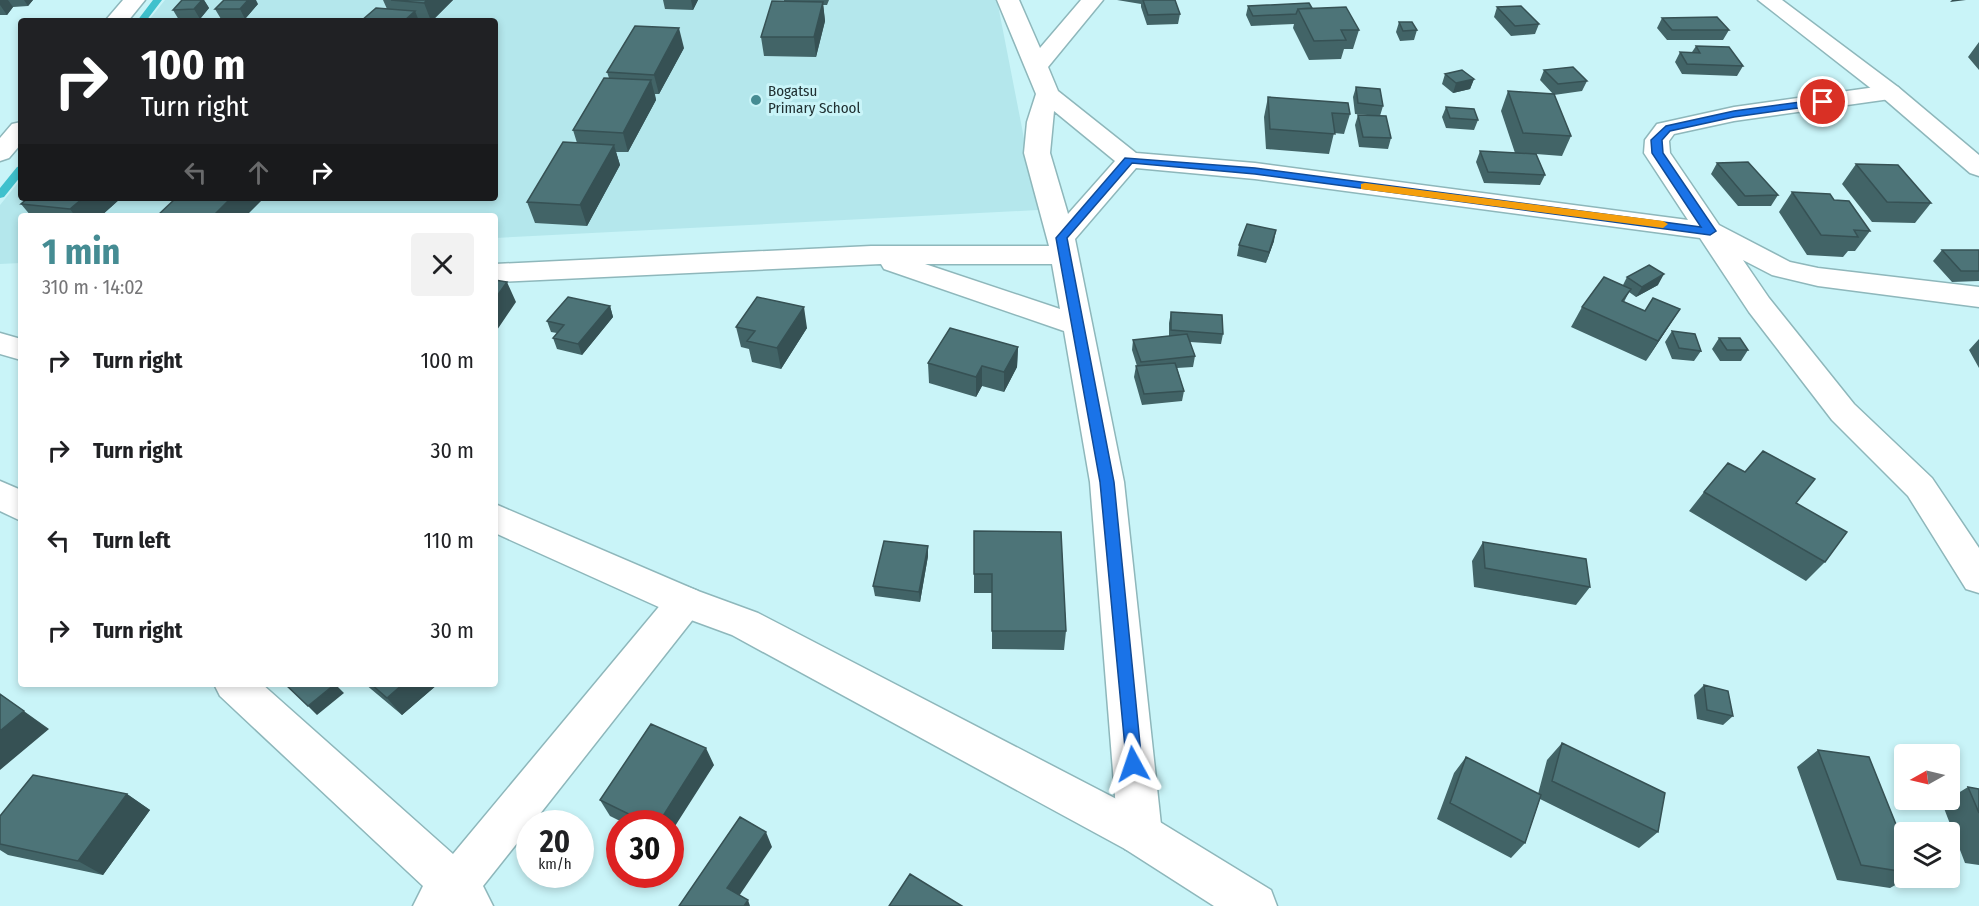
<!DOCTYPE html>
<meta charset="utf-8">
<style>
:root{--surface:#fff;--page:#f2f2f2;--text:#202124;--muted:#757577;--accent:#458c93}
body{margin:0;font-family:"Fira Sans Condensed",sans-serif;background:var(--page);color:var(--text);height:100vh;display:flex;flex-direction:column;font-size:22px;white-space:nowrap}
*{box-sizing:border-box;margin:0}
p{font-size:20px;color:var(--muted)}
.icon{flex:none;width:33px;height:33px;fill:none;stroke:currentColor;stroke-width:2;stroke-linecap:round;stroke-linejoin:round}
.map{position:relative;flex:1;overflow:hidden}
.drawer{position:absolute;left:18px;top:213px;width:480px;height:474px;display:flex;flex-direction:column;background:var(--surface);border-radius:6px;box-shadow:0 3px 9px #0003}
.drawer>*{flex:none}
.hud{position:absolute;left:18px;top:18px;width:480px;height:183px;border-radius:6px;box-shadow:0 3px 9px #0003;background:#202124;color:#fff;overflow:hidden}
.needle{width:39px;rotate:262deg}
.buttons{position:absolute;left:1894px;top:744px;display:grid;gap:12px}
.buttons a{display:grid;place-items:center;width:66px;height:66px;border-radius:6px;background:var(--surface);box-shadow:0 3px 9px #0003;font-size:30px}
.speed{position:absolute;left:516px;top:810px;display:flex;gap:12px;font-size:30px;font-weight:700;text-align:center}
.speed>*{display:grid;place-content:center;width:78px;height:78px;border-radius:50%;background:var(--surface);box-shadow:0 3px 9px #0003;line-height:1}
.speed small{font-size:15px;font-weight:400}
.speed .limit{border:9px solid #d22;background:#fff;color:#111}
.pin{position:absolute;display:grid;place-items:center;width:51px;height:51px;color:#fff;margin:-26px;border:3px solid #fff;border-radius:50%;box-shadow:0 2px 6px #0007}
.me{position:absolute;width:66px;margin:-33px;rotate:355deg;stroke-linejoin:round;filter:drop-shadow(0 0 4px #0008)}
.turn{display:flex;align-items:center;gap:21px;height:126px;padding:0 24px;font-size:27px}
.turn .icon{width:78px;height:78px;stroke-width:2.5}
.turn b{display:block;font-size:42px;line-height:51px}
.lanes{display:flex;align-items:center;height:57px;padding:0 24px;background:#0003;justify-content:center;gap:30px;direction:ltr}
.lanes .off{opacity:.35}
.round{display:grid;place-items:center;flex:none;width:63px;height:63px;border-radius:6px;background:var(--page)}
.head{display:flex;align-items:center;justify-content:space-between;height:102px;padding:0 24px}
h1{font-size:36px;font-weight:700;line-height:45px;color:var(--accent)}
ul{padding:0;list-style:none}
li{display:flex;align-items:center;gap:18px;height:90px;padding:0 24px}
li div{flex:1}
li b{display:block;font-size:22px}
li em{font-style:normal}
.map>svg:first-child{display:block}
</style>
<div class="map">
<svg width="1979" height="906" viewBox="0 0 1979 906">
<rect width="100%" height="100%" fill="#c9f4f8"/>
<path fill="#b4e7ec" d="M165,0h832l41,210 -543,28v-22h-474v47l-21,1v-59l21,-26v19h474v-177h-347z"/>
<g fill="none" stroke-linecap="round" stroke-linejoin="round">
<path fill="#3fc1cd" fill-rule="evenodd" d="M153,0h9l-16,21h-9z
M21,166v10l-17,21 -4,1v-10l17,-21z"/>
<g stroke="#8eb7bb" stroke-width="3">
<path id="street" d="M123,0h22l-17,21h-23z
M997,0h22l21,48 41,-48h22l-55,67 10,24 78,62 119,10 433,57 -44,-67 1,-13 12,-16 77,-17 156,-22 8,2 4,5 -4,5 -8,2 -156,22 -60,13 -5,7 1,12 49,72 71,37 28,6 161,19v20l-161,-21 -46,-11 -29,-15 26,38 85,106 78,74 47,70v45l-13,-4 -58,-93 -76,-76 -83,-108 -49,-74 -445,-59 -119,-11 -61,71 49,243 38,352 -7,15 -15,6 -15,-6 -7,-15 -28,-352 -26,-151 -180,-62 -3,-5 -386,18v-18l376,-18h178l-25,-93 3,-31 9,-28zM1054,111l61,50 -47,53 -18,-61zM925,264h127l8,45z
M21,122v22l-12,14 -9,3v-23l12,-14z
M0,481l21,9v31l-21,-10z
M685,586l13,5 5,11 -5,11 -166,211h-2v3l-47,59 10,20h-80l10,-20 -203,-190 -6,-12h48l191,170 219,-263z"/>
</g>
<g stroke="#8eb7bb" stroke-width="3">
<path id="secondary" d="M1758,0h24l116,87 81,68v21l-9,-3 -88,-76z
M0,333l21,6v21l-21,-6z
M495,504l203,87 60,22 397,206 116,71 6,16h-63l-89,-57 -393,-214 -60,-22 -177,-80z"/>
</g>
<use href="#street" fill="#fff" fill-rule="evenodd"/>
<use href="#secondary" fill="#fff" fill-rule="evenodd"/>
</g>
<path fill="#426467" d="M0,0h33l-5,6 -15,1 -6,8h-7z
M182,0h22l5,8 -9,11 -21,1 -6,-10z
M383,0h70l-21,21h-13l-32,-12z
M663,0h35l-5,10 -28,-1z
M784,0h45l-2,5h-4l2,16 -9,36 -52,-1 -3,-19 23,-36z
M1117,0h58l5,14 -2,10 -31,1 -6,-18v-3z
M258,4l-13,15h-24l-6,-10z
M1248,6l64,2 47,22 -6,19h-9l-3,10 -32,1 -16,-32 1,-4 -43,2 -5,-11z
M1497,7l42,17 -4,10 -24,2 -17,-19z
M1662,18l67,12 -6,10h-56l-10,-12z
M1399,22l18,8 -3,10 -14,1 -4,-9z
M1979,42v28l-11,-13z
M1696,46l47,20 -6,10 -55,-2 -7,-12 5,-10h12z
M684,48l-25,46h-4l1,6 -28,52h-12l4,13 -33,61 -52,-3 -8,-21 50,-59 -4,-13 36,-52 -2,-6z
M1544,70l43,11 -5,10 -28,4 17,41 -9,20 -26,-2 9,21 -5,10 -56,-2 -8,-21 4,-11 35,2 -14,-42 7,-20 45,3 -13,-14z
M1445,74l29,5 -4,10 -17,4 -11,-9z
M1356,87l27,19 -3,10 -25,-2 -2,-17z
M1268,97l82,17 -6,20 -10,-1 -5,21 -63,-5 -2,-32z
M1446,107l32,13 -4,10 -28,-2 -4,-11z
M1358,115l33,23 -3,11 -29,-2 -4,-22z
M1717,163l61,32 -7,11h-33l-27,-32z
M1856,164l75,39 -16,20 -43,-1 -30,-38z
M1792,192l42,8 36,31 -15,20h-7l-5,6 -36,-2 -28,-43z
M28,198h93l-20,18h-70l-10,-12z
M1274,241l-8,22 -29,-7 2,-11z
M1942,250h37v31l-27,1 -19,-21z
M1627,277l31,8 -22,12 -7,-5 -5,10 21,9 35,-2 -34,52 -75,-34 11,-20 41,-22z
M610,306l3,11 -31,38 -25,-6 -4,-11 4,-5 -6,-1 -4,-11z
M1171,312l52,22 -2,10 -31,-2 5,14 -2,11 -16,1 7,23 -2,10 -40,4 -8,-28 2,-11h1l-5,-16 1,-10 36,-4v-13z
M736,327l71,1 -26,41 -29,-7 -3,-13 -8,-2z
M1672,331l29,20 -7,10 -22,-2 -7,-17z
M1719,338l29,12 -7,11h-21l-8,-12z
M1979,339v29l-10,-18z
M1018,347l-1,20 -13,25 -22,-6 -6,11 -47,-14 -1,-20z
M1745,472l51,31 29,59 -19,19 -117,-70 15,-19z
M1061,532l5,99 -2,19 -72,-1v-56h-18v-19z
M1483,542l107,45 -14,18 -102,-18 -2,-26z
M928,546v10l-8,46 -45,-6 -2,-10z
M365,684h73l-36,31z
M1704,685l29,31 -10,9 -26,-6 -3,-24z
M1562,743l96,89 -19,16 -99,-49 -15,44 -14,15 -74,-39 17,-46 12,-16 72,37 9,-34z
M1818,750l87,97v31h3l-18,10 -53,-8 -40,-113z
M714,765l-44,59h-44l-16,-8 -10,-16z
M1968,787l11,2v76l-14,-2 -23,-60 6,-3h2v-2z
M127,794l23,16 -47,65 -95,-20 -8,-5v-34z"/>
<path fill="#365154" d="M0,0h8l5,7 -6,8 -7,-10z
M24,0h9l-5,6z
M202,0h2l5,8 -9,11 -6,-10z
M248,0h8l2,4 -13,15 -5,-10z
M427,0h26l-21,21h-1l-7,-18z
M691,0h7l-5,10z
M1952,0h14l-16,2z
M823,2l2,19 -9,36 -2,-20z
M415,11l4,10h-15z
M679,28l5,20 -25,46 -5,-19z
M1474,79l-4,10 -17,4 3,-10z
M651,80l5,20 -28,52 -5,-19z
M614,145l6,20 -33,61 -7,-21z
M83,198h38l-20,18h-26l-5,-7z
M231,198h33l-18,18h-33z
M1276,230l-2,11 -8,22 3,-11z
M1664,274l-6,11 -22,12 6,-10z
M507,282l9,20 -21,31v-34z
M610,306l3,11 -31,38 -4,-11z
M804,307l3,21 -26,41 -4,-21z
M1680,309l-13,20 -21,32 12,-20z
M1018,347l-1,20 -13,25v-20z
M982,366v20l-6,11v-20z
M928,546v10l-8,46 -1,-10z
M335,684l9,9 -27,22 -9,-9z
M403,684h35l-36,31 -15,-17z
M0,694l49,35 -49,41z
M706,748l8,17 -44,69v-10h-12z
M127,794l23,16 -47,65 -25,-14z
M766,832l6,15 -37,55 -8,-14z
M748,900l2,6h-6z"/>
<path fill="#4d7478" stroke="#365154" stroke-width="1.5" d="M182,0h20l-8,9 -21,1z
M224,0h24l-8,9h-25z
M391,0h36l-3,3z
M1143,0h32l5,14 -32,1z
M772,1l51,1 -9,35h-53z
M1309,3l3,5 -14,1 -2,5 -43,2 -5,-10z
M1521,6l18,18 -24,2 -18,-19z
M1346,7l13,23h-18l5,10 -32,1 -16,-32z
M376,8l39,3 -11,10h-43z
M1717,17l12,13h-57l-10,-12z
M1399,22h13l5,8 -14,1z
M635,26l44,2 -25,47 -47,-3z
M1696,46l33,1 14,19 -56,-2 -7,-12 20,1z
M1573,67l14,14 -29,3 -14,-14z
M1462,70l12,9 -18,4 -11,-9z
M604,78l47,2 -28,53 -50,-3z
M1356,87l24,2 3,17 -25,-3z
M1508,91l46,3 17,42 -48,-3z
M1268,97l80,6 2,11 -18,-1 3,21 -65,-5z
M1446,107l28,2 4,11 -28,-2z
M1358,115l28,1 5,22 -28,-1z
M563,142l51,3 -34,60 -53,-3z
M1480,151l56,3 9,21 -57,-3z
M1748,162l30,33 -33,1 -28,-33z
M1856,164l42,1 33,38 -44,-1z
M1792,192l38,2 4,6 15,1 21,30 -16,-1 4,7 -37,-2z
M28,198h55l-13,11 -49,-5z
M176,198h55l-18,18h-56z
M1247,224l29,6 -7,22 -30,-7z
M1942,250h37v21h-18z
M1649,265l15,9 -22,13 -15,-10z
M1604,277l27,12 -9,12 23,10 8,-13 27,11 -22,32 -76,-34z
M495,280l12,2 -12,17z
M568,297l42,9 -32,38 -25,-6 11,-13 -17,-4z
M757,297l47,10 -27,41 -30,-7 8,-10 -19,-4z
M1171,312l51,3 1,19 -52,-4z
M950,328l68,19 -14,25 -22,-6 -6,11 -48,-14z
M1672,331l23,3 6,17 -22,-3z
M1187,334l8,22 -54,6 -8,-22z
M1719,338h21l8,12h-21z
M1175,363l9,28 -40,3 -8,-28z
M1763,451l52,28 -19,24 51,29 -22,30 -121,-70 24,-29 17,9z
M974,531l87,1 5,99h-74v-57h-18z
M884,541l44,5 -9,46 -46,-6z
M1483,542l103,17 4,28 -105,-19z
M285,684h50l-27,22z
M371,684h32l-16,14z
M1704,685l24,6 5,25 -26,-6z
M0,694l24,17 -24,20z
M651,724l55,24 -48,76h-9l-49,-24z
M1562,743l103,50 -7,39 -106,-51z
M1818,750l51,7 36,90v25l-44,-7z
M1466,757l75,38 -16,48 -75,-40z
M33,775l94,19 -49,67 -78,-17v-28z
M1968,787l11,2v24z
M740,817l26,15 -39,56 21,12 -4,6h-65z
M910,874l52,32h-73z"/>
<path fill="#1a73e8" stroke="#114b97" stroke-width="1.5" d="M1823,99l4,1v4l-93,13 -64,14 -8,9 1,13 53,78 -6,4 -455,-61 -123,-11 -65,75 47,244 28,282 -3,5 -6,3 -6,-3 -27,-287 -44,-244 69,-80 130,10 446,59 -49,-74 -1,-13 15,-14 68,-15z"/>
<path fill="#f59e0b" d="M1365,183l298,38 5,3 -5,4 -302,-39v-5z"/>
<circle fill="#458c93" stroke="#c9f4f8" stroke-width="2" cx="756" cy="100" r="6"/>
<g text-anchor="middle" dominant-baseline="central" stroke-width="6" stroke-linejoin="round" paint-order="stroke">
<g font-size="15" fill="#203032" stroke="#c9f4f8" text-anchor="start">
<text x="768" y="91">Bogatsu<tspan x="768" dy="17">Primary School</tspan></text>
</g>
</g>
</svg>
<div class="buttons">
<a><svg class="needle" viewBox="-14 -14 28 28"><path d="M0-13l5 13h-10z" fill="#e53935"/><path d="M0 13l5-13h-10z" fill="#757577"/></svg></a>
<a><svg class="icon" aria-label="layers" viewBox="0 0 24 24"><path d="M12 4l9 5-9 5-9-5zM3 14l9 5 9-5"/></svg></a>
</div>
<div class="speed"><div>20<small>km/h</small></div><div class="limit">30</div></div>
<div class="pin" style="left:1823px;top:102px;background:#d93025"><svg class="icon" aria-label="arrive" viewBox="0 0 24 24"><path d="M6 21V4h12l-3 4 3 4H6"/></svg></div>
<svg class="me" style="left:1133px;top:764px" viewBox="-20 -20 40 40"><path d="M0-17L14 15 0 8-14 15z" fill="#1a73e8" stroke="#fff" stroke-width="4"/></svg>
<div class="hud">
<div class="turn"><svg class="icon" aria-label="right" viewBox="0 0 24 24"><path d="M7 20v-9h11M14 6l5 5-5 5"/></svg><div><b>100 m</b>Turn right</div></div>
<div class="lanes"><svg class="icon off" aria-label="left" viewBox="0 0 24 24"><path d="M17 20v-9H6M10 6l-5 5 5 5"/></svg><svg class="icon off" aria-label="ahead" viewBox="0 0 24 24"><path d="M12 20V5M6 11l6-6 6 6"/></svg><svg class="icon" aria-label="right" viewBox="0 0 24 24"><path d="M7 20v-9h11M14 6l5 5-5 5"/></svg></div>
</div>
<section class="drawer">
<div class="head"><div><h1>1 min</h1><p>310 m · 14:02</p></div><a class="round"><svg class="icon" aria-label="close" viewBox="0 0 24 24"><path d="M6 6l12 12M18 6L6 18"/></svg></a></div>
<ul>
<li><svg class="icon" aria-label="right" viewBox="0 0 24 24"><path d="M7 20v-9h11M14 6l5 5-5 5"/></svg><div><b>Turn right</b></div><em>100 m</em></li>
<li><svg class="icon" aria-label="right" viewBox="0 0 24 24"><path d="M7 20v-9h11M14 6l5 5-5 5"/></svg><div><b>Turn right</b></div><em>30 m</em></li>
<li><svg class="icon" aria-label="left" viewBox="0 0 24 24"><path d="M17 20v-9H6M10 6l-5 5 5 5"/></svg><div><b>Turn left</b></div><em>110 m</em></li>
<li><svg class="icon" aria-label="right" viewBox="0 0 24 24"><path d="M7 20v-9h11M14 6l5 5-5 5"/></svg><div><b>Turn right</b></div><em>30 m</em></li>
</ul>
</section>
</div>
